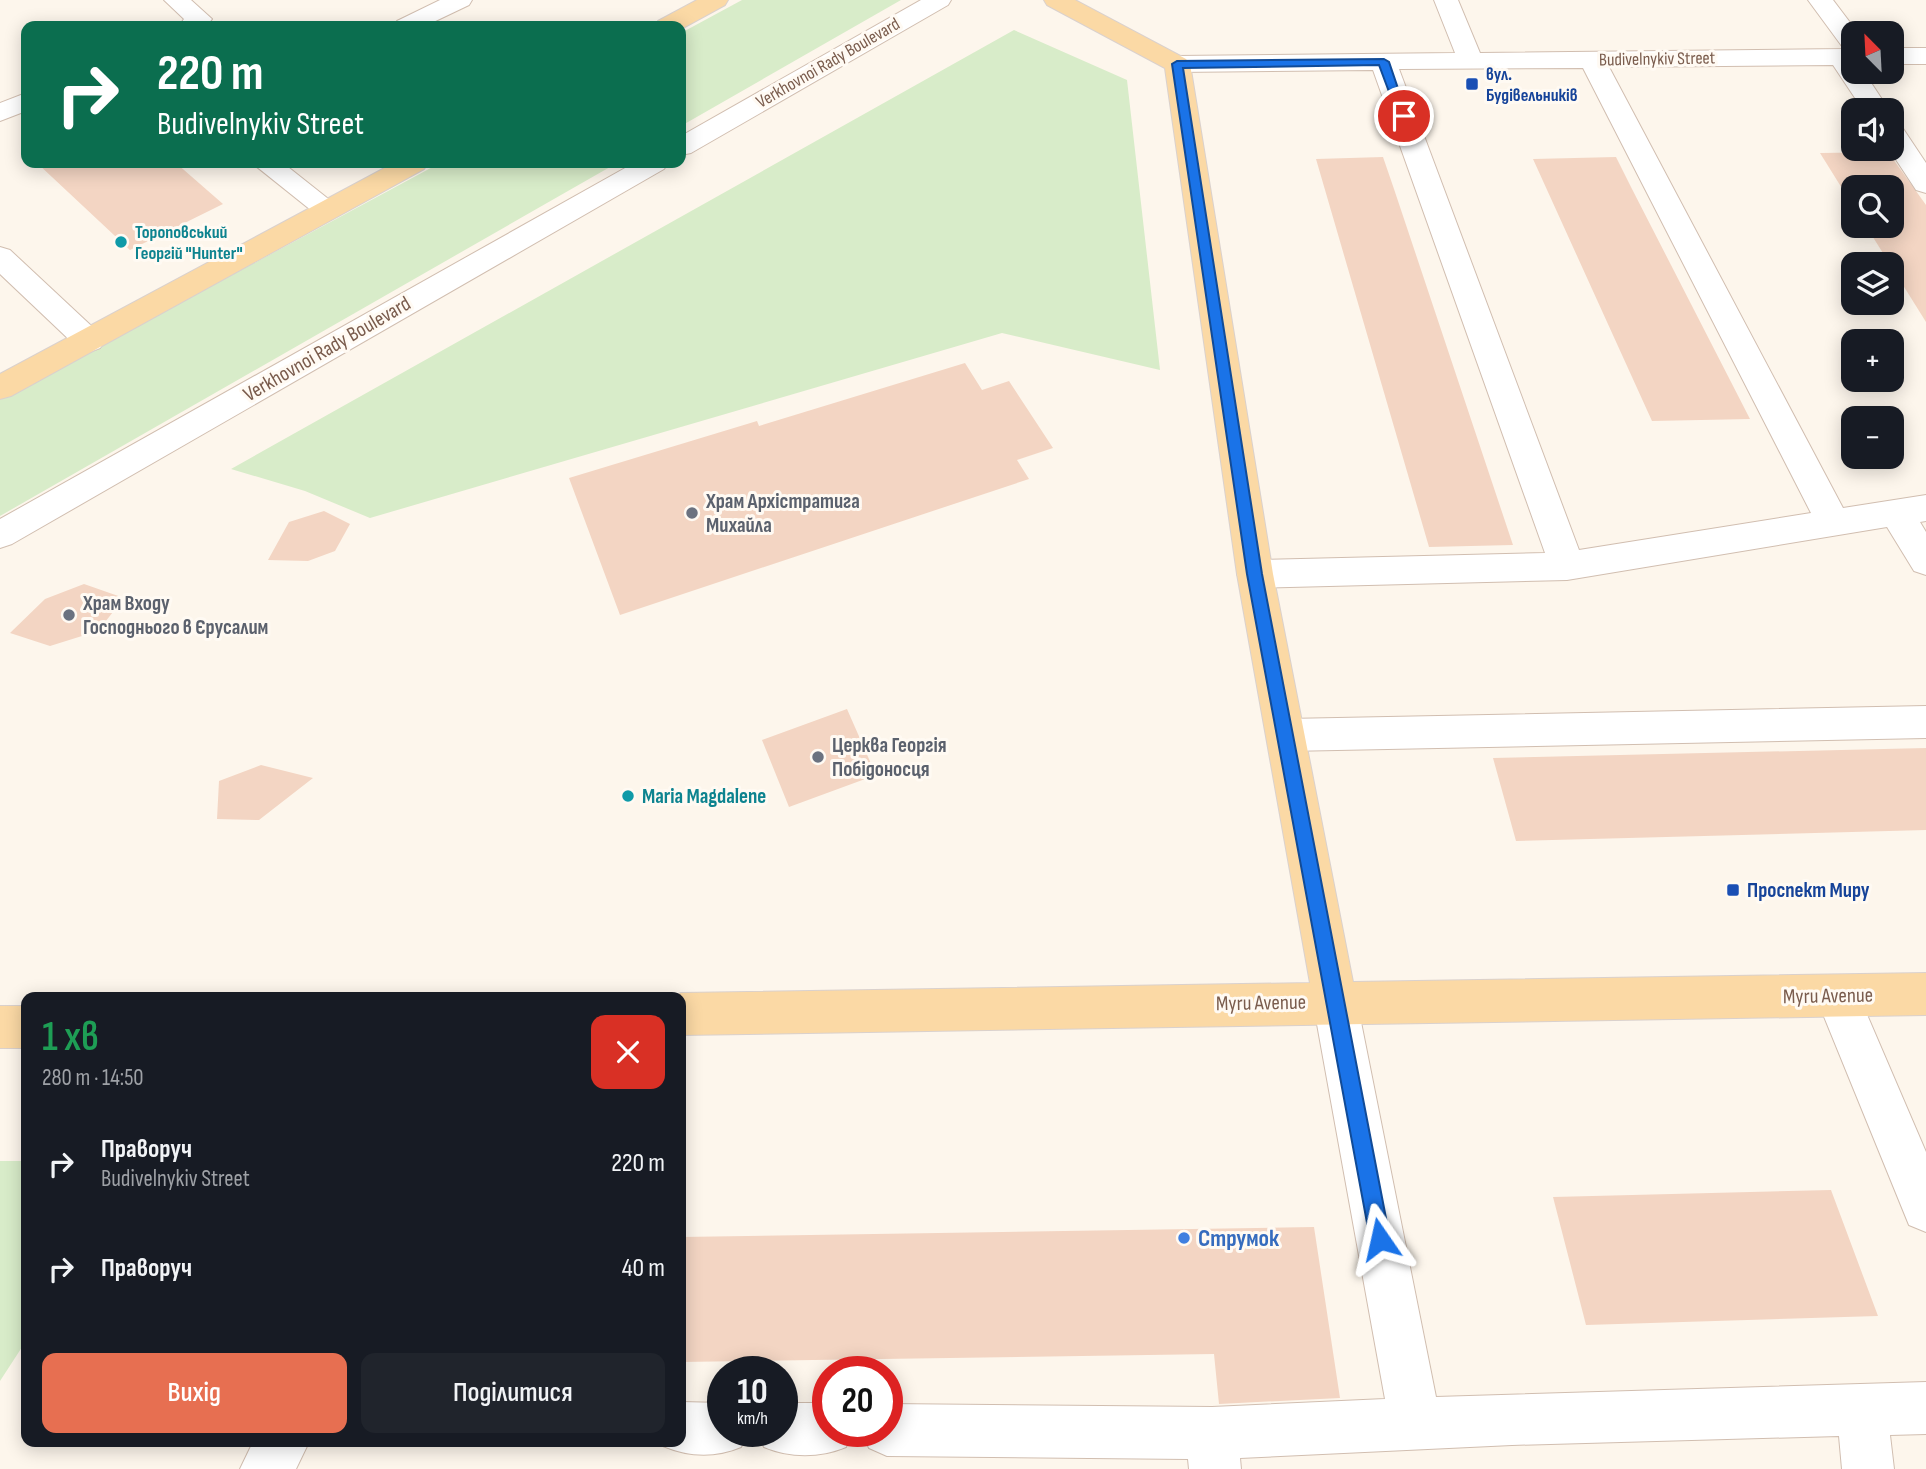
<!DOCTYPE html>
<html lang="uk">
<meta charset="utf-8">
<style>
:root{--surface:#171b24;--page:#20242c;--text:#f1f3f6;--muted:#9ea1a6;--accent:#e76f51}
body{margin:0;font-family:"Sofia Sans Condensed",sans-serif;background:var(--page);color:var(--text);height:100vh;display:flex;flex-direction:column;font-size:26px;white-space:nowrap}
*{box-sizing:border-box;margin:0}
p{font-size:23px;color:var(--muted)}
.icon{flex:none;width:38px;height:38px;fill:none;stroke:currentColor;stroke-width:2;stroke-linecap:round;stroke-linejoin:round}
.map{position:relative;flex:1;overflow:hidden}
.sheet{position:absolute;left:21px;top:992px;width:665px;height:455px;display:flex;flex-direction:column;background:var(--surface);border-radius:14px;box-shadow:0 4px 18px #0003}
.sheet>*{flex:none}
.hud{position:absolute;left:21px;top:21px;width:665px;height:147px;border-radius:14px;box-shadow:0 4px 18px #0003;background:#0b6e4f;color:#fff;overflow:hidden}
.needle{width:46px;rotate:336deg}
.fabs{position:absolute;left:1841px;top:21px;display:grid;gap:14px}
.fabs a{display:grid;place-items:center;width:63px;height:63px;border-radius:14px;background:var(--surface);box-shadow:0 4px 18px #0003;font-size:35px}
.speed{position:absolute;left:707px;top:1356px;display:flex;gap:14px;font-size:35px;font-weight:700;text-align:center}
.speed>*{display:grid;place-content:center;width:91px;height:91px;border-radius:50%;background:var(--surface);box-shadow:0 4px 18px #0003;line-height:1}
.speed small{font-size:18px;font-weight:400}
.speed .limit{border:10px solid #d22;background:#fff;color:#111}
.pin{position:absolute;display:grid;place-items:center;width:60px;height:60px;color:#fff;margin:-30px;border:4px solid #fff;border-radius:50%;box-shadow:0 2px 7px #0007}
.me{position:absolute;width:77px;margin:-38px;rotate:349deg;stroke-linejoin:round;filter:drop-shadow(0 0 5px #0008)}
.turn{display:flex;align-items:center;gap:24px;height:147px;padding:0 21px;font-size:32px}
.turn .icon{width:91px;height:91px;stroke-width:2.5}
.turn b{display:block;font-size:49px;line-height:60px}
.round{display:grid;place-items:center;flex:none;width:74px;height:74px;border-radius:14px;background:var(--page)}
.summary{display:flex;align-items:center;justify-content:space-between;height:119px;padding:0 21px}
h1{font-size:42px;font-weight:600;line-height:52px;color:#1e9e55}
.cta{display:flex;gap:14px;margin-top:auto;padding:14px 21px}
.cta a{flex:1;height:80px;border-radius:14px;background:var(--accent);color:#fff;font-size:28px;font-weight:600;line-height:80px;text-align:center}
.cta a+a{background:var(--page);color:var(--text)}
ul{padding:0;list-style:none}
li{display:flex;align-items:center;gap:21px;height:105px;padding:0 21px}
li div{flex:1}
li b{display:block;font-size:26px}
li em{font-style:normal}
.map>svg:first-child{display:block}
</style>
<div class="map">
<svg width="1926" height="1469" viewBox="0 0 1926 1469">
<rect width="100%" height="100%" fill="#fdf6ec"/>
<path fill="#d8ecc9" d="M742,0h159l-220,126v-93z
M1014,30l113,50 33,290 -158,-37 -632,185 -65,-27 -74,-22z
M440,163h177l-617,353v-116z
M0,1161h26v180l-26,40z"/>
<path fill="#f3d5c3" d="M1888,152l38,53v117l-60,-96h26v-39h-39v19l-33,-53z
M1383,157l11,32 119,356 -84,2 -113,-388z
M1616,157l16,32 118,230 -98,2 -119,-262z
M37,163h139l47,41 -93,46z
M965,363l17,27 27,-9 44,67 -36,12 12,19 -409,136 -51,-137 188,-57 2,5z
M324,511l26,13 -15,27 -27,10 -40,-1 21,-38z
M84,584l40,14 -26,33 -48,15 -40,-13 35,-34z
M847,709l29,66 -87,32 -27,-67z
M1926,748v82l-410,11 -23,-83z
M261,765l52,13 -54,42 -42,-1 2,-38z
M1831,1190l47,126 -292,9 -33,-128z
M1314,1227l26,171 -121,6 -5,-50 -533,8v-125z"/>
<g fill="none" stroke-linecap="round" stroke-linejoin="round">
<g stroke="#d1beb0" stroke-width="2">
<path id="minor" d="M164,0h27l21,19 -6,7h-27l5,-7z
M440,0h32l-3,5 -44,21h-32l4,-5z
M921,0h30l-3,5 -257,148 -10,2v-19z
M1434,0h24l22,53 364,-4 -36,-49h25l25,33h-5v39h11l25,38h-26l-30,-45 -224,2 234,441 83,-13v26l-6,1 6,10v43l-12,-4 -27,-44 -320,53 -312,8 -13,-4 -5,-10 5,-10 13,-4 290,-7 -172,-483 -196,2 -9,-3 -4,-5 4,-5 9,-3 278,-3zM1583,68l228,445 -232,37 -180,-481z
M1892,48h34v16h-34z
M26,93v18l-26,10v-18z
M1892,125l10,2 24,36v30l-10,-3 -27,-41h3z
M252,163h31l58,46 -4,6 -10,3 -10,-3z
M634,163h34l-4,6 -652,375 -12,4v-29z
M0,247l10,3 90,84 5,7 -5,7 -11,4 -11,-4 -78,-74z
M1926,706v32l-639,13 -14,-4 -5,-12 5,-12 14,-4z
M1838,976l15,6 73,170v80l-17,-7 -93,-228 7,-15z
M1335,981l15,6 7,15 79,395 490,-15v52l-36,1 4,34h-52l-3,-33 -327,9 -272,13 1,11h-52l-1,-10 -301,-3 -18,-8 -7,-16h25v-28l325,3 173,-8 -72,-397 7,-15z
M681,1402l42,1v29h25l-7,15c-26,11 -52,10 -78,-1l-2,-4h20z
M782,1403h46v29h25l-7,15c-26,11 -56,11 -82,0l-7,-15h25z
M253,1442h56l-13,27h-56z"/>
</g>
<g stroke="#dad1cd" stroke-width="2">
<path id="major" d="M697,0h31l-3,5 -44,24 -27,-3 4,-5z
M1044,0h31l111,59 4,5 83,510 80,408 573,-9v42l-1245,20v-37h-12l12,-5 629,-10 -73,-409 -72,-506 -118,-63z
M394,163h34l-4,6 -413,227 -11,3v-25z
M0,1006h26v42h-26z"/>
</g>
<use href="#minor" fill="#fff" fill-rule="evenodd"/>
<use href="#major" fill="#fbd9a5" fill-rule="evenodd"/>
</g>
<path fill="#1a73e8" stroke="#114b97" stroke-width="2" d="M1384,59l5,3 19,56 -10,-2 -19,-51 -196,3 79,506 128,665 -3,7 -7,3 -7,-3 -3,-7 -123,-665 -75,-510 5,-3z"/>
<g fill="#1a4fb4" stroke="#fffaf3" stroke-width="2.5">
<rect x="1465" y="77" width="14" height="14" rx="3.5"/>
<rect x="1726" y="883" width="14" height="14" rx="3.5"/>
</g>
<g fill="#0f9aa8" stroke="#fffaf3" stroke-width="2.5">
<circle cx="121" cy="242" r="7"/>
<circle cx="628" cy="796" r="7"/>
</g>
<g fill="#6b7280" stroke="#fffaf3" stroke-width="2.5">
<circle cx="692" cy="513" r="7"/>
<circle cx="69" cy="615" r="7"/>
<circle cx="818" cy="757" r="7"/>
</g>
<circle fill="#3f7fe0" stroke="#fffaf3" stroke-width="2.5" cx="1184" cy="1238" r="7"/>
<g text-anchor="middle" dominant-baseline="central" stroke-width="6" stroke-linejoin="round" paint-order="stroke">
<g font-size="18" fill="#7a5c4d" stroke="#fffaf3">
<text transform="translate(1657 59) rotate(-1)">Budivelnykiv Street</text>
<text transform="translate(828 63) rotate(-30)">Verkhovnoi Rady Boulevard</text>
</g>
<g font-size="18" font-weight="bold" fill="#164399" stroke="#fffaf3" text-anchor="start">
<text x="1486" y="74">вул.<tspan x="1486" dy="21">Будівельників</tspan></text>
</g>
<g font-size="18" font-weight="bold" fill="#0d838f" stroke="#fffaf3" text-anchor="start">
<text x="135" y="232">Тороповський<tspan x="135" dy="21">Георгій "Hunter"</tspan></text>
</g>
<g font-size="21" fill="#7a5c4d" stroke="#fffaf3">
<text transform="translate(327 349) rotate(-30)">Verkhovnoi Rady Boulevard</text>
<text transform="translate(1828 996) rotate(-1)">Myru Avenue</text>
<text transform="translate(1261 1003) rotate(-1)">Myru Avenue</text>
</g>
<g font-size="21" font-weight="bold" fill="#5b616d" stroke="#fffaf3" text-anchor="start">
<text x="706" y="501">Храм Архістратига<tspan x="706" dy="24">Михайла</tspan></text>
<text x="83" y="603">Храм Входу<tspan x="83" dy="24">Господнього в Єрусалим</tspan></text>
<text x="832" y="745">Церква Георгія<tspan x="832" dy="24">Побідоносця</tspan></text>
</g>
<g font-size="21" font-weight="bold" fill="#0d838f" stroke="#fffaf3" text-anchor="start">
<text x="642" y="796">Maria Magdalene</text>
</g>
<g font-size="21" font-weight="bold" fill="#164399" stroke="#fffaf3" text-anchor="start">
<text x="1747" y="890">Проспект Миру</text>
</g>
<g font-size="24" font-weight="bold" fill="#366cbe" stroke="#fffaf3" text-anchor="start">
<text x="1198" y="1238">Струмок</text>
</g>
</g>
</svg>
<div class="fabs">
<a><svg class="needle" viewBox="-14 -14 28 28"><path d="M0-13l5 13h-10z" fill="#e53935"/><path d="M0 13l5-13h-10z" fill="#9ea1a6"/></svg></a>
<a><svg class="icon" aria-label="sound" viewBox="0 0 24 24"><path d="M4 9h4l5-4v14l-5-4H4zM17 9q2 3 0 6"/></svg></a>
<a><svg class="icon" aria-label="search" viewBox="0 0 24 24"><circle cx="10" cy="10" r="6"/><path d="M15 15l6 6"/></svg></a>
<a><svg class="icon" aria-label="layers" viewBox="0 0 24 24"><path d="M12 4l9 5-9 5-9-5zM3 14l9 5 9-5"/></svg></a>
<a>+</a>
<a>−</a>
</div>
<div class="speed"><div>10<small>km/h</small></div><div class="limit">20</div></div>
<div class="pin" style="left:1404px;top:116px;background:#d93025"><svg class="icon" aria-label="arrive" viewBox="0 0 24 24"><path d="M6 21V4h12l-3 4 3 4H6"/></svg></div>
<svg class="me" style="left:1380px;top:1239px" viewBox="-20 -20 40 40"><path d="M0-17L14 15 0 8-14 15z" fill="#1a73e8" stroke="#fff" stroke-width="4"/></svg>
<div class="hud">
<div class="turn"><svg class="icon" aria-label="right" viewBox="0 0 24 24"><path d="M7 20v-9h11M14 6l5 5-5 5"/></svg><div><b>220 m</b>Budivelnykiv Street</div></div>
</div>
<section class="sheet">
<div class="summary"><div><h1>1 хв</h1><p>280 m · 14:50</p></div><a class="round" style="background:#d93025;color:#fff"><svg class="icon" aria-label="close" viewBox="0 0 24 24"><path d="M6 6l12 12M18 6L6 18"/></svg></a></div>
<ul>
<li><svg class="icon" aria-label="right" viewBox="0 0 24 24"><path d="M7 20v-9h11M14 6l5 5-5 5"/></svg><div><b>Праворуч</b><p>Budivelnykiv Street</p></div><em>220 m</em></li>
<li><svg class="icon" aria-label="right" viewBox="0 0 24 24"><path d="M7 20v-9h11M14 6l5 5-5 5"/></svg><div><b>Праворуч</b></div><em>40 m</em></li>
</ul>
<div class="cta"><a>Вихід</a><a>Поділитися</a></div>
</section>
</div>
